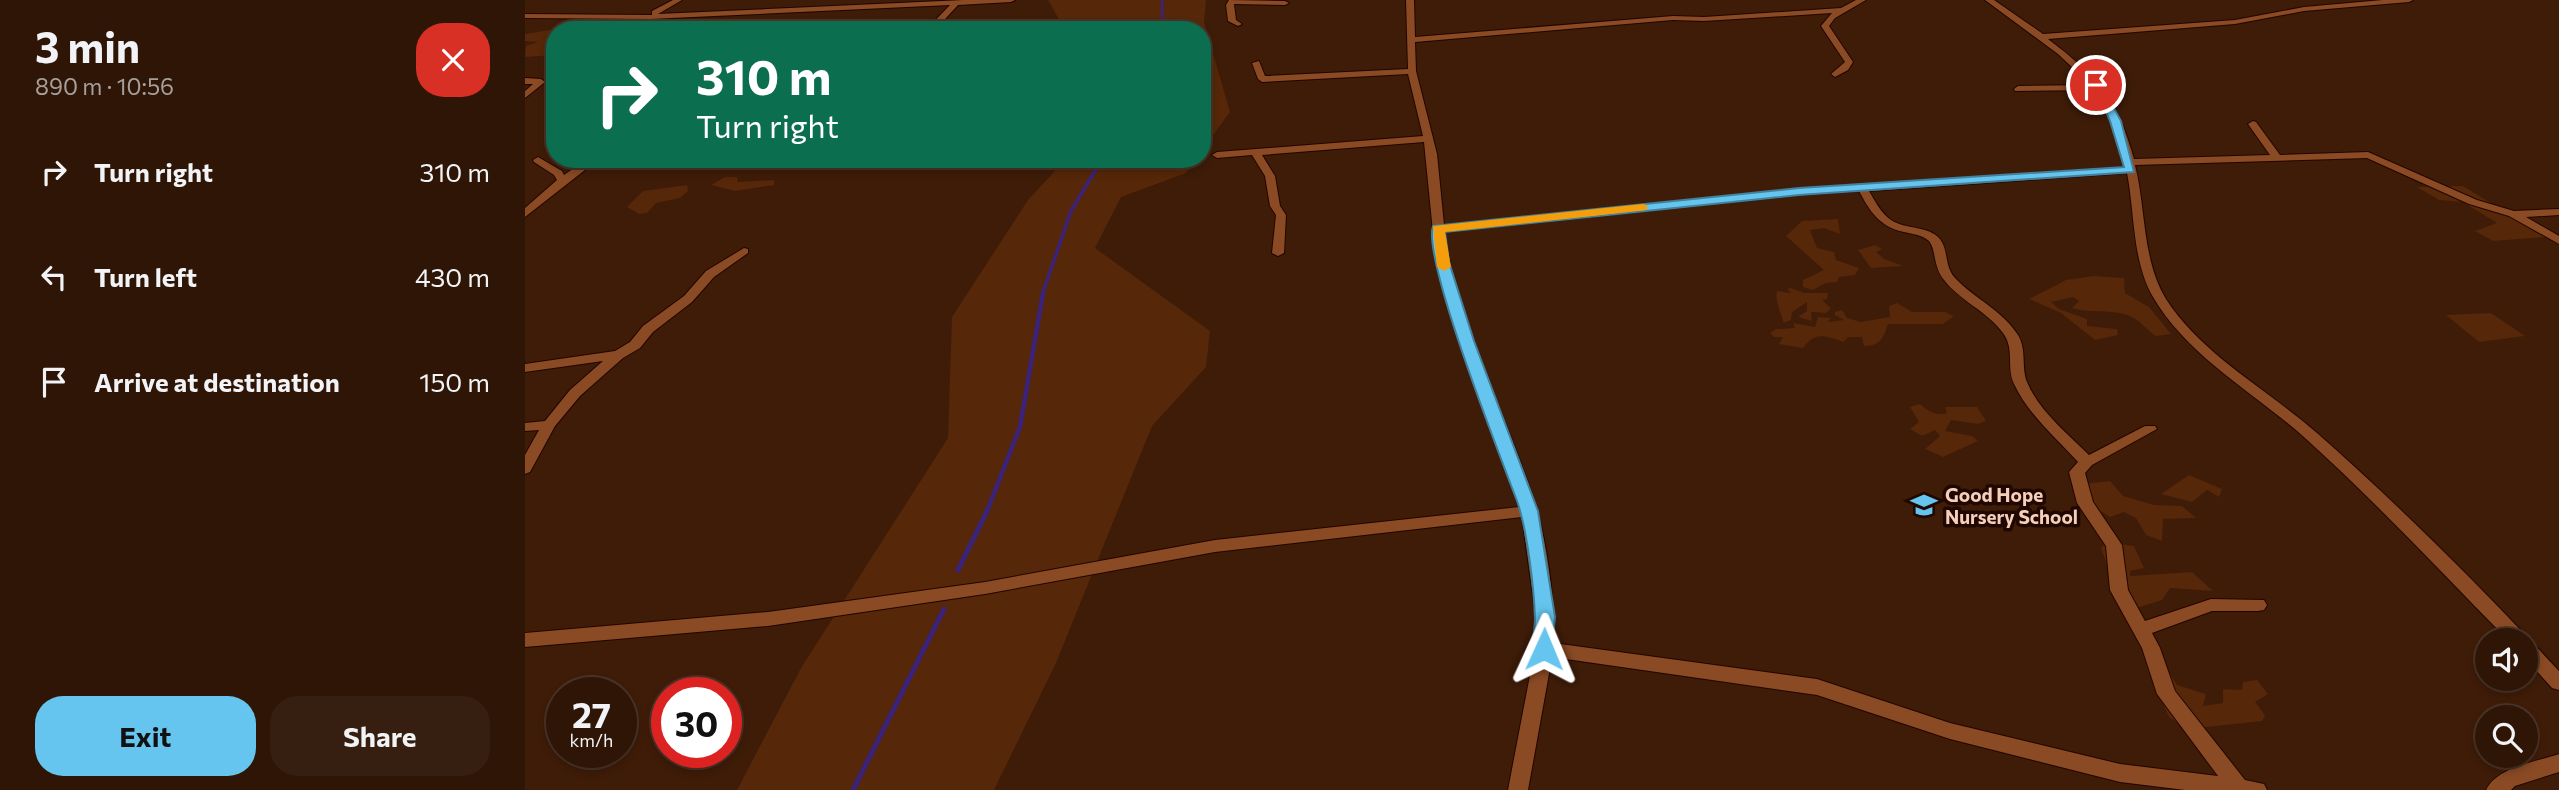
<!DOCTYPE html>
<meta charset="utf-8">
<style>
:root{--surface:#2e1506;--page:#361e10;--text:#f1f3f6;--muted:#a79f9b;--line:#493428;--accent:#65c5ee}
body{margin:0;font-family:Commissioner,sans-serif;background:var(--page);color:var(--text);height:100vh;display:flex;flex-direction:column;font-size:26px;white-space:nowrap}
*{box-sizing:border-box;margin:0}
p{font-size:23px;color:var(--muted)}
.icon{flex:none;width:38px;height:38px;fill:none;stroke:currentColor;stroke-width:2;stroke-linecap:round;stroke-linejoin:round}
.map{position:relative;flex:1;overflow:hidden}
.sheet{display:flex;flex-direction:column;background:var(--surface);width:525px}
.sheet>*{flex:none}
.banner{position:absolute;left:21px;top:21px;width:665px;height:147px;border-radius:28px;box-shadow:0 4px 10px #0003,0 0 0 2px var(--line);background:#0b6e4f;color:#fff;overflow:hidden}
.buttons{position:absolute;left:1950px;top:628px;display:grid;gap:14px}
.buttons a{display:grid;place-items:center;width:63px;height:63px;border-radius:50%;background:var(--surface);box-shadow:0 4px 10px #0003,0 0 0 2px var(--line);font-size:35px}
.speed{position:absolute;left:21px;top:677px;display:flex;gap:14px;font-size:35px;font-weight:700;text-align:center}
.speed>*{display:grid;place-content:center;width:91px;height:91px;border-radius:50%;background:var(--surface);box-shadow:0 4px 10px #0003,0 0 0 2px var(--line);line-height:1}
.speed small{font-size:18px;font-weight:400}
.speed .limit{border:10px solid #d22;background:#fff;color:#111}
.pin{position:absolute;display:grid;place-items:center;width:60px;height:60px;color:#fff;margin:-30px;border:4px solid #fff;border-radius:50%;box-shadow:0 2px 7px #0007}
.me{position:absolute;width:77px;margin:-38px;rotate:1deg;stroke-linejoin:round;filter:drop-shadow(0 0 5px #0008)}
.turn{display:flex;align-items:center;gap:24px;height:147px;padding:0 35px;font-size:32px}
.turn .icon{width:91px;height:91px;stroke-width:2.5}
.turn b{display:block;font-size:49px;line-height:60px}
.round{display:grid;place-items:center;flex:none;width:74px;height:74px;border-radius:28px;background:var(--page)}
.overview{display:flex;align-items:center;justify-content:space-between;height:119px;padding:0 35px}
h1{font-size:42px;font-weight:700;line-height:52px}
.primary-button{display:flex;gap:14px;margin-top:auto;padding:14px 35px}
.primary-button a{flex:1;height:80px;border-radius:28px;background:var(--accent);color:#111;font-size:28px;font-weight:700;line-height:80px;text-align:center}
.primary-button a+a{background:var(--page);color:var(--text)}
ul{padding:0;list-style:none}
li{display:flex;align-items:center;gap:21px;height:105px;padding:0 35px}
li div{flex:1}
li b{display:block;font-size:26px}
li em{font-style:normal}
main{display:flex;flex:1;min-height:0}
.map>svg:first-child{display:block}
</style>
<main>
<section class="sheet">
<div class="overview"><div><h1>3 min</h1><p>890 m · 10:56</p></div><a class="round" style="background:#d93025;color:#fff"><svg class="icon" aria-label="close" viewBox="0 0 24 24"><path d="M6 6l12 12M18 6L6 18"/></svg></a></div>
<ul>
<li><svg class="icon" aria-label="right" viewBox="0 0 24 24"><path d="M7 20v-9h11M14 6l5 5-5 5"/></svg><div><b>Turn right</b></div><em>310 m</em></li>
<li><svg class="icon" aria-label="left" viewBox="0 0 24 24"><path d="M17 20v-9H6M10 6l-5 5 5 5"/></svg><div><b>Turn left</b></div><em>430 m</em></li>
<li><svg class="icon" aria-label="arrive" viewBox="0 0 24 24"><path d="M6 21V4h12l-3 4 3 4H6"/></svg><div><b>Arrive at destination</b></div><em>150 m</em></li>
</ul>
<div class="primary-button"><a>Exit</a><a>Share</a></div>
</section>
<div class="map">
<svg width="2034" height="790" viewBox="0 0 2034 790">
<rect width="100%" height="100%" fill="#3e1c08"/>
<path fill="#562708" d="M523,0h158l-2,22 26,90 -28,38v-120h-137z
M49,26h27l-4,4h-42v25l-30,2 1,-11 12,-4 -13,-1v-7z
M541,159h129l-9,14 -65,24 -26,51 115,83 -4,36 -54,59 -96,237 -62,127h-257l64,-122 147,-230 4,-121 76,-117z
M200,177h12l1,5 36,-2v5l-39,6 -24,-6z
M162,185l1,6 -8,7 -24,5 -9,10 -8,1 -12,-7 16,-16z
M1938,186l83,51 -53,4 -18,-10 22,-8 -34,-21 -24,-2 -22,-13z
M1313,219l2,15 -16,-6 -14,2 7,18 17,4 2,8 23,8 -4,7 -16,2 -2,5 -11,1 -13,7 -10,-3v-7l21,-10 -38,-34 16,-15z
M1350,245l7,4 -6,3 8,7 19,7 -32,2 -13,-18z
M1569,276l30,2 1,15 24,14 22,27 -15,2c-8,-5 -15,-14 -22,-18 -18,-10 -43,-4 -62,-10l7,-7 -6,-4 -22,5 8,7 28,10v7l30,3 1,6 -23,5 -34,-27 -32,-14 37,-19z
M1266,288l13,5h24l-1,6 -5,1 9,8 -5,5 -15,-1 1,9 -14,-4 9,-6v-9l-15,10 -1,8 -8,3c2,-3 -9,-19 -6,-32l14,2 -4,-4z
M1372,303l15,9h33l9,4 -11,8h-55c-4,14 -8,22 -24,22l-2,-9h-14l-5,5c-17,-6 -28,-11 -40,6l-24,-4 4,-7h-9l-4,-4 6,-4 19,-1 -2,-5 22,4 3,-10 13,1 -3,4 16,-2 -9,-5v-3l7,-2 5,8 14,4 29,-5 -1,-11z
M1966,313l34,23 -46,6 -33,-27z
M1395,404c9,8 16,12 27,9l-2,-6h32l9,14 -8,3 -27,-4 -6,11 27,5 6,5 -35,16 -18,-8 15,-13 -5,-6 -13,6 -12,-7 9,-7 -9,-15z
M1664,475l33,14 -3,8 -12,-7 -15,12 -31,-8z
M1585,481l13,15 31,9 28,1 14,12 -33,1 -1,22 -16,-6 -10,-17 -12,-6 -14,5 -25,-15 -3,-18z
M1582,542l27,4 10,22 -14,3v5l62,-4 21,19 -43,-3 -8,12 -25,8 -20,-17 10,-11 -4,-6 -14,-4 -8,-22z
M1637,661l15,24 29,9 -3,12 20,-3v-14l19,1 1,-8 14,-2 11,14 -13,8 10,13 -3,6 -75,8 -18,-12 -23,-52z"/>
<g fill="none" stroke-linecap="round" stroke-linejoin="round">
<path stroke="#3b237c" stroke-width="2.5" d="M637,0l1,30"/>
<path stroke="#3b237c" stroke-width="3.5" d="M517,295l29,-84 31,-52"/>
<path stroke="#3b237c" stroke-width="4.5" d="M462,511l33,-84 23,-134"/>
<path stroke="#3b237c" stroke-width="5" d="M433,570l30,-61
M328,790l91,-181"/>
<g stroke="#230500" stroke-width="2">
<path id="street" d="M148,0h9l-24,14 306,-14h51l-4,2 -53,3 -23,25h-9l24,-25 -300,14 -125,-1v-4l127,1v-4z
M704,0l56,1 4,2 -4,2 -51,-1 2,16 6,4 -4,2 -10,-5 -2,-16z
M881,0h8l1,37 258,-21 31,1 137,-9 15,-8h10l-31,18 -6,8 24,36 -5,8 -13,7 -4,-3 14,-12 -24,-36 11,-13 -128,8 -31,-1 -258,22 1,29 21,83 7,71 355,-36 327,-22 -12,-42 -19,-35 -80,1 -1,-2 4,-3 73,-1 -33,-31 -73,-54h9l49,34 192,-14 69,-13 79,-7h30l-4,2 -105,9 -69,13 -187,15c48,36 70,61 86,120l136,-4 -22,-31 5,-3 3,1 24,33 88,-3 109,48 37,11 45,-2v6l-33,2 33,19v8l-50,-28 -40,-12 -102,-46 -232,7c11,43 7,95 31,134 36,56 101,90 151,134 84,74 166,156 242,238v19l-7,-2 -27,-30v-18h-17c-67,-68 -132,-138 -203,-202 -50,-45 -117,-81 -152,-141 -21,-36 -18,-83 -26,-124l-258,18c6,10 12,22 22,29 15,10 37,5 49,19 9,12 4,27 15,39 20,21 47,32 63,57 9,15 3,31 9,47 12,29 40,51 62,73l56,-29h10l2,3 -65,36 -7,8 8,29 29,43 6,45 17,31 66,-22 53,1 3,5 -3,5 -6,1h-46l-60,22 8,15 15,43 70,89 19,4 3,6h-82l-65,-8 -170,-43 -133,-44 -265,-38 -24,133h-20l27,-141 1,-32 -14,-100 -307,35 -230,42 -217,32 -243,21v-14l243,-21 217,-30 230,-42 304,-33 -59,-166 -24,-79 -12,-120 -162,13 13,21 5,30 6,9 -2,38 -6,3 -6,-3 4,-38 -6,-9 -5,-30 -13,-21 -35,3 -5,-3 5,-3 206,-16 -15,-62 -146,8 -4,-3 -6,-16 7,-2 6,15 143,-7zM1334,191c11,21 21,36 45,41 9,2 18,3 25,9 7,8 4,26 15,39 16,21 43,31 59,53 12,16 3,34 11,51 14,30 42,54 64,78l-9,10 8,31 29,43 4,44 32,58 15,46 61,82 -98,-12 -170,-41 -133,-44 -264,-36c1,-43 -4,-90 -16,-132 -27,-93 -82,-183 -92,-279l354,-37z
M0,78l16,1 4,3 -20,16v-7l8,-7h-8z
M13,157l24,14 2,4 23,-16h12l-74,58v-9l32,-28 -3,-5 -20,-13 -1,-2z
M219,248l4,1v4l-34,24 -22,25 -39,30 -13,16 -17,10 -43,38 -25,30 -25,46 -5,2v-19l14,-25 -14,1v-8l20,-2 25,-31 33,-29 -78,11v-8l90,-13 15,-9 13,-16 41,-30 22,-25z
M2034,754v18l-44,14 -4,4h-25c11,-23 50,-28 73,-36z"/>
</g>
<use href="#street" fill="#8a4a24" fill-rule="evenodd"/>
</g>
<path fill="#65c5ee" stroke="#42809b" stroke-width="2" d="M1568,82h7l21,39 13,51 -335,23 -354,37 4,30 25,79 64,170 17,106 -4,38h-15c-5,-11 -1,-25 -1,-37 -1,-30 -8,-89 -18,-117 -16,-43 -95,-242 -84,-275l366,-38 325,-21 -14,-46z"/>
<path fill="#f59e0b" d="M1118,204l4,1v5l-202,22 6,35 -7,4 -7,-4 -4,-41z"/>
<defs>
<g id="school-bare" transform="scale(2.1)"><path d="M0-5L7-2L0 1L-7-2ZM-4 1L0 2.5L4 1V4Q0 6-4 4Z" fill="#65c5ee" stroke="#200700" stroke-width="2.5" paint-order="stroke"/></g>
</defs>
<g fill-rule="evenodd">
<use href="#school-bare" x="1399" y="505"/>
</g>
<g text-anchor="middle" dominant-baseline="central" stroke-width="7" stroke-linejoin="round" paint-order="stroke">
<g font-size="19" font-weight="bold" fill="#f5cfbb" stroke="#200700" text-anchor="start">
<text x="1420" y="494">Good Hope<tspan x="1420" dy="22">Nursery School</tspan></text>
</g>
</g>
</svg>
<div class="buttons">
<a><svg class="icon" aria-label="sound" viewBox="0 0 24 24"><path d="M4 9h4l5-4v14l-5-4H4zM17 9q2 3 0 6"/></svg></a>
<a><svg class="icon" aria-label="search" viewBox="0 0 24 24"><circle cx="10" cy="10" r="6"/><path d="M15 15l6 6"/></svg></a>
</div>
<div class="speed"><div>27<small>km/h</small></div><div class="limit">30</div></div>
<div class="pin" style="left:1571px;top:85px;background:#d93025"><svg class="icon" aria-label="arrive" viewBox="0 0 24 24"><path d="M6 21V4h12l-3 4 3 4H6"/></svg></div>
<svg class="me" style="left:1019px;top:649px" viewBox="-20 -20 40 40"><path d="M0-17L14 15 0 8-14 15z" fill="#65c5ee" stroke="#fff" stroke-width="4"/></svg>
<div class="banner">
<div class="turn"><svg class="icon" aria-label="right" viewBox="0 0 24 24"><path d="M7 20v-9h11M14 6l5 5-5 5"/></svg><div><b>310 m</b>Turn right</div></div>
</div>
</div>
</main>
